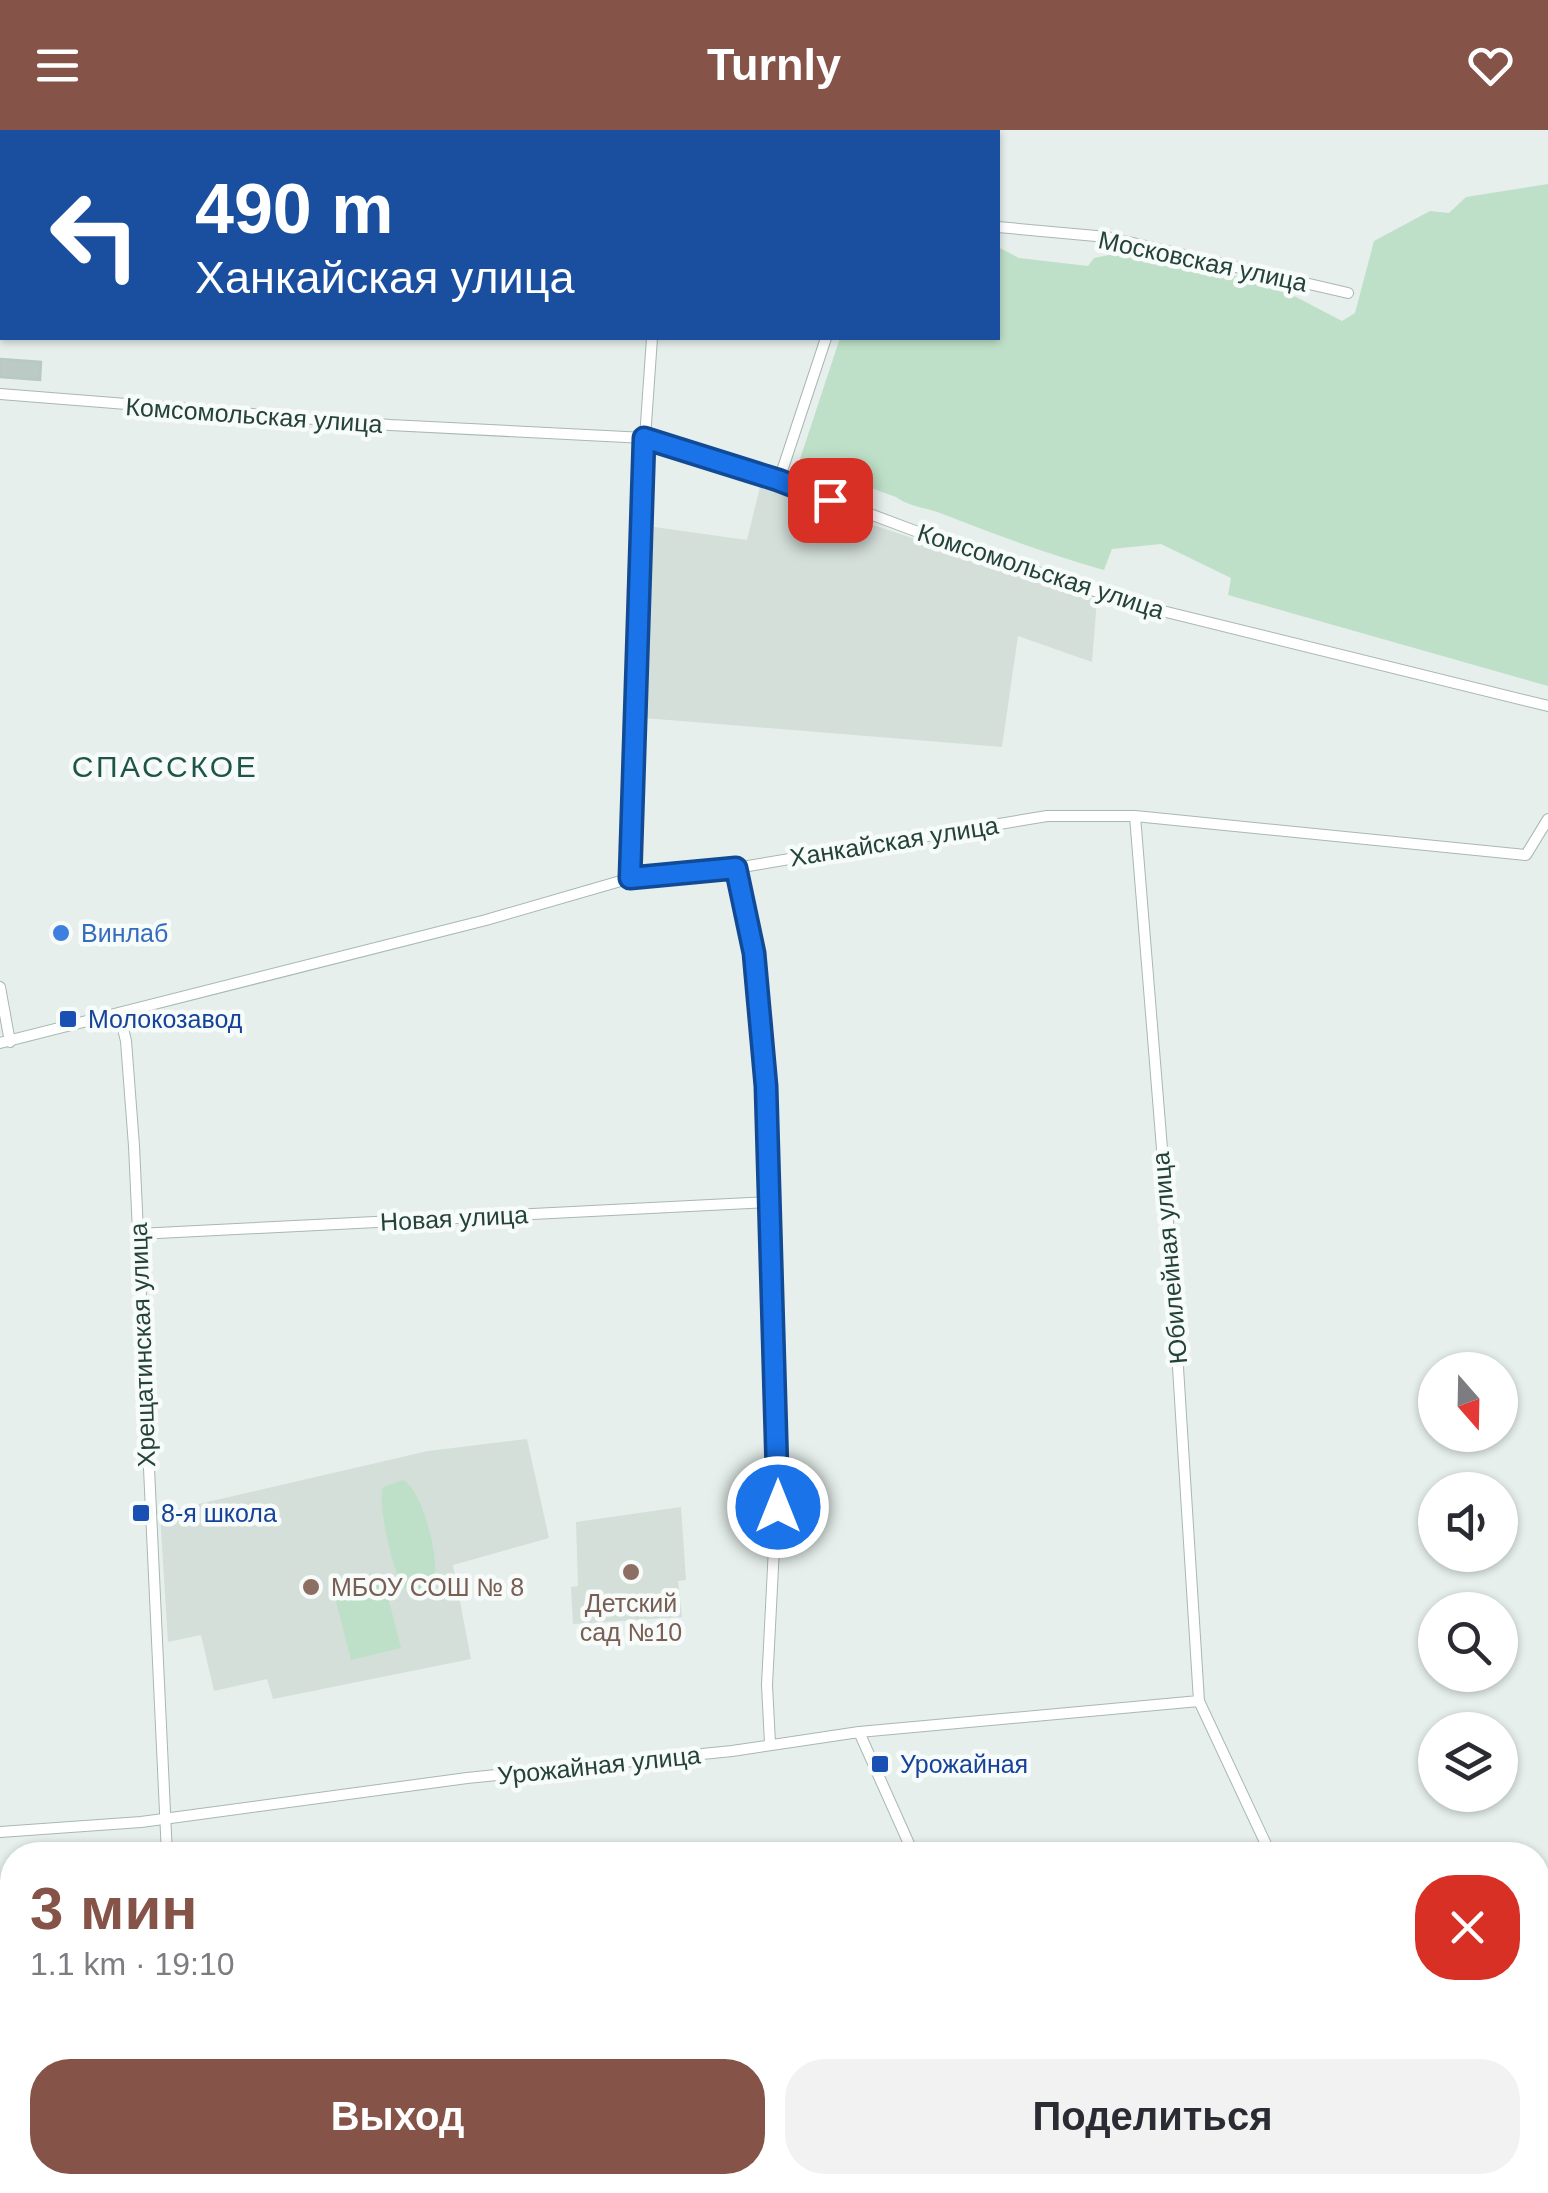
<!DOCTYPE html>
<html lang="ru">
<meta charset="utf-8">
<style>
:root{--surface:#fff;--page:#f2f2f3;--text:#2b2b33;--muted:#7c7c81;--accent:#855347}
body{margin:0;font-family:Helvetica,sans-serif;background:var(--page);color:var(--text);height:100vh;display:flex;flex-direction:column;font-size:38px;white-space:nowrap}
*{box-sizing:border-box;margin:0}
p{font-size:32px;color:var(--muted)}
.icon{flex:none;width:55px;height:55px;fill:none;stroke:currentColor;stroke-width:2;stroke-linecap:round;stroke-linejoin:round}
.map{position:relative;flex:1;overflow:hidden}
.sheet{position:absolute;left:0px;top:1712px;width:1550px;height:352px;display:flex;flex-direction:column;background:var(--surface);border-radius:40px 40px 0 0;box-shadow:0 2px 8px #0004}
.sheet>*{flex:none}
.top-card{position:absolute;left:0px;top:0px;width:1000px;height:210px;box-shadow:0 2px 8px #0004;background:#1a4fa0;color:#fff;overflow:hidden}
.needle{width:65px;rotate:160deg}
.tools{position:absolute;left:1418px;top:1222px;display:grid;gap:20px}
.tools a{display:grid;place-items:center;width:100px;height:100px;border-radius:50%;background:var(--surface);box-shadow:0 2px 8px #0004;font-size:50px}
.pin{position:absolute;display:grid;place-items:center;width:85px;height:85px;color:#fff;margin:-42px;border-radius:20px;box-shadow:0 5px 15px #0006}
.me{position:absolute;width:110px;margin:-55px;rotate:0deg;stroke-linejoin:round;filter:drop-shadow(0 0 8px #0008)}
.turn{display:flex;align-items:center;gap:35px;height:210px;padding:0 30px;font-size:45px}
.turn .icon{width:130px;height:130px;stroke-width:2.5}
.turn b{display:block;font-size:70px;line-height:85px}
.round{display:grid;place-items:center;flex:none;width:105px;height:105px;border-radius:40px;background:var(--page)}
.head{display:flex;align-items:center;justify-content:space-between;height:170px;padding:0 30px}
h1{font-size:60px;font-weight:600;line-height:75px;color:var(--accent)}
.action{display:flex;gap:20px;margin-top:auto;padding:20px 30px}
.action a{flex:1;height:115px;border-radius:40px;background:var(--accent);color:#fff;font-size:40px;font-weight:600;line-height:115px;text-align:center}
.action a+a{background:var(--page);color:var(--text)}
header{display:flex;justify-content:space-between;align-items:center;height:130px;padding:0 30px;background:var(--accent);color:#fff;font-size:45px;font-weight:600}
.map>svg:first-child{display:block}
</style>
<header><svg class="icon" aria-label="menu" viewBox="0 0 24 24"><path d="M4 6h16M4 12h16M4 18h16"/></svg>Turnly<svg class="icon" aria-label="heart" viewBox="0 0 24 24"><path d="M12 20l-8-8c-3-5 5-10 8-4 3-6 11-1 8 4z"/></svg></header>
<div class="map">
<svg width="1548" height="2063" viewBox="0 0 1548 2063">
<rect width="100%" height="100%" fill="#e6efeb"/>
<path fill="#d4dfda" d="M760,357l337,113 -5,62 -74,-26 -16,111 -358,-29 10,-191 93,13z
M527,1309l22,99 -96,27 18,94 -198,40 -6,-20 -53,12 -13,-56 -33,7 -8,-129 268,-62z
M681,1377l5,73 -8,1 4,36 -109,7 -2,-37 7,-1 -2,-64z"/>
<path fill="#bfe0c8" d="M1548,54v502l-320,-91 3,-17 -70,-34 -49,5 -8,21c-57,-16 -110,-36 -164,-57 -16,-6 -30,-6 -44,-16l-97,-35 41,-124h158v-91l21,11 69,8 6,-8 39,-8 144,37 65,34 13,-8 19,-72 56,-30 19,2 17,-16z
M403,1350c20,9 39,86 30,104l-15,8c-7,-2 -11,-2 -15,-7 -11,-13 -26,-84 -20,-98z
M384,1451l17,67 -50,12 -17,-66z"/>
<path fill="#bbcac4" stroke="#b8c9c2" stroke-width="2.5" d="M0,229l41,3 -1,18 -40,-3z"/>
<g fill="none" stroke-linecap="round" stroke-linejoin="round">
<g stroke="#a8b8b2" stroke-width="12">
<path id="minor" d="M108,0l20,2
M891,2l1,-2
M998,97l109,10 241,56
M0,264l390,31 255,13 134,42 147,55 208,69 414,102
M779,350l47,-142
M1135,686l37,456 27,429 72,154
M736,738l18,85 12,133 12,383 -11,216 3,58
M631,748l14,-440 7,-100
M0,857l10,55
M120,886l6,25 8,105 33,709
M0,913l486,-123 145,-42 105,-10 311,-52h88l391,39 22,-36
M138,1104l632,-32
M859,1602l55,123
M0,1702l141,-10 326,-44 265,-27 127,-19 340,-31
M596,2052l2,11
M1066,2052l5,11
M1424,2052l5,11
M0,2062l13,-10
M168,2063l3,-11
M698,2063l55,-11"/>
</g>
<use href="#minor" stroke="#fff" stroke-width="10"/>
</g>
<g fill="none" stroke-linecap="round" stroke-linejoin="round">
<g stroke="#114b97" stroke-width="25">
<path id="route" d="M778,1377l-12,-421 -12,-133 -18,-85 -106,10 14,-440 134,42 52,20"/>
</g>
<use href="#route" stroke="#1a73e8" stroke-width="18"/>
</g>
<circle fill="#3f7fe0" stroke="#f7fbf9" stroke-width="4" cx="61" cy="803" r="10"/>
<g fill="#1a4fb4" stroke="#f7fbf9" stroke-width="4">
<rect x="58" y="879" width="20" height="20" rx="5"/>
<rect x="131" y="1373" width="20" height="20" rx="5"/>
<rect x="870" y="1624" width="20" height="20" rx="5"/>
</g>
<g fill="#8d6e63" stroke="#f7fbf9" stroke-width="4">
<circle cx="631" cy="1442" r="10"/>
<circle cx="311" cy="1457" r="10"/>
</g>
<g text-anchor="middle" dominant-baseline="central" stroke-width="9" stroke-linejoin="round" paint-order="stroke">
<g font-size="25" fill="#24423a" stroke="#f7fbf9">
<text transform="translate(1203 131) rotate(12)">Московская улица</text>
<text transform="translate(254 285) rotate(4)">Комсомольская улица</text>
<text transform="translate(1041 441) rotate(18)">Комсомольская улица</text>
<text transform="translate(894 711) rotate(-9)">Ханкайская улица</text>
<text transform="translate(454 1088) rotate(-3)">Новая улица</text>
<text transform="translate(1169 1128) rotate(-95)">Юбилейная улица</text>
<text transform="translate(142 1215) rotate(-92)">Хрещатинская улица</text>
<text transform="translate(599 1635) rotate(-6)">Урожайная улица</text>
</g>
<g font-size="25" fill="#366cbe" stroke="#f7fbf9" text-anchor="start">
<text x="81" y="803">Винлаб</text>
</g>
<g font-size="25" fill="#164399" stroke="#f7fbf9" text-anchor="start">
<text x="88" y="889">Молокозавод</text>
<text x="161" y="1383">8-я школа</text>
<text x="900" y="1634">Урожайная</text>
</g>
<g font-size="25" fill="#785e54" stroke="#f7fbf9" text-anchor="start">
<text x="331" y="1457">МБОУ СОШ № 8</text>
<text x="631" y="1473" text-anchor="middle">Детский<tspan x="631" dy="29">сад №10</tspan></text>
</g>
<g font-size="30" letter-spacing="2.5" fill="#1f5548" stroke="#f7fbf9">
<text x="165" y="636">СПАССКОЕ</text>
</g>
</g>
</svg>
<div class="tools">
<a><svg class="needle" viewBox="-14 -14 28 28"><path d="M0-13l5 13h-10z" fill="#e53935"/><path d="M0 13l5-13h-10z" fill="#7c7c81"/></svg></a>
<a><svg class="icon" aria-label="sound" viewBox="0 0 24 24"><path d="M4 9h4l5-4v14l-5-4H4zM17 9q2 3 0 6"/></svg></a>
<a><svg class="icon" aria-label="search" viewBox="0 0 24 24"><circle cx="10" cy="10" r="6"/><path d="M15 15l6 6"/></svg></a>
<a><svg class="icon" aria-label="layers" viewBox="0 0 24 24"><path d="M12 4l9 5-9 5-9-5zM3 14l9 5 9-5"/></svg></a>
</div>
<div class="pin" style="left:830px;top:370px;background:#d93025"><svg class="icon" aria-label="arrive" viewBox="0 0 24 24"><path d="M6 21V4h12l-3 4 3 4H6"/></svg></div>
<svg class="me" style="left:778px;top:1377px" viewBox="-20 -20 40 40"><circle r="17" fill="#1a73e8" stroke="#fff" stroke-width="3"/><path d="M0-11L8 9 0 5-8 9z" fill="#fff"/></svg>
<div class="top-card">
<div class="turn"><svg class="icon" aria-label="left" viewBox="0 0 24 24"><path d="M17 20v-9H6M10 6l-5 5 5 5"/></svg><div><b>490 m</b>Ханкайская улица</div></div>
</div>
<section class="sheet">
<div class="head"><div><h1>3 мин</h1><p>1.1 km · 19:10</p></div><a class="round" style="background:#d93025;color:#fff"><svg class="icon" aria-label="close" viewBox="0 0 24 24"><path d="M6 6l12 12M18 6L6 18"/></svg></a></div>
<div class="action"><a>Выход</a><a>Поделиться</a></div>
</section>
</div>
